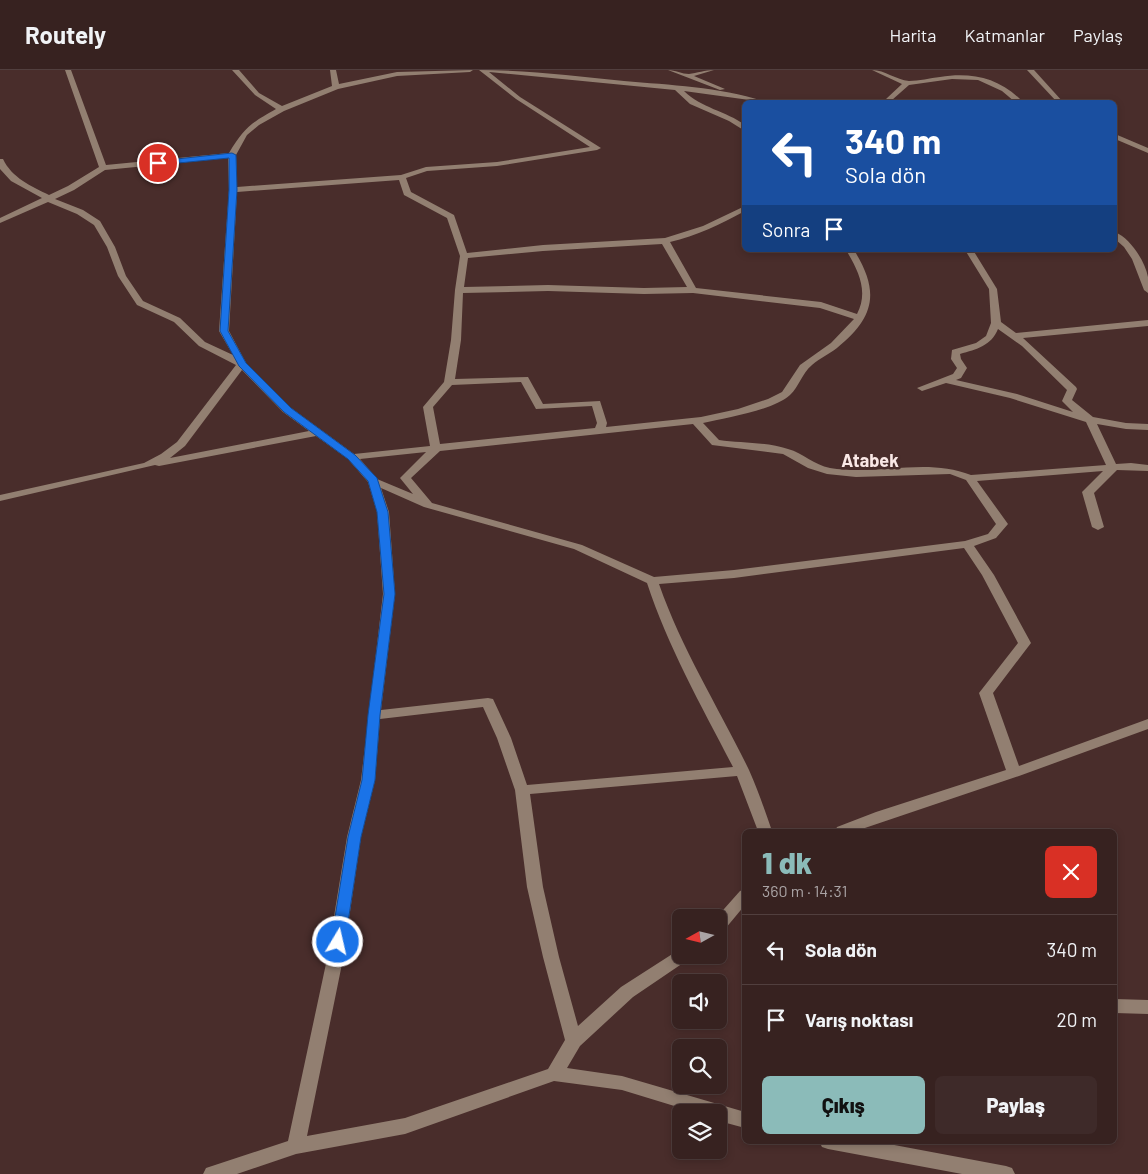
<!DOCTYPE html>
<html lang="tr">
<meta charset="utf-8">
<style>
:root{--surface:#372220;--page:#3e2a29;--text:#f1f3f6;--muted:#aaa4a5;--line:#513f3e;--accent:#8bbbb9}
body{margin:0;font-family:Barlow,sans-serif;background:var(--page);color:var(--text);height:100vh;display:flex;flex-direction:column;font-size:19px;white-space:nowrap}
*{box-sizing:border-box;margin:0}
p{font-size:16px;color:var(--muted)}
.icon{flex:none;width:28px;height:28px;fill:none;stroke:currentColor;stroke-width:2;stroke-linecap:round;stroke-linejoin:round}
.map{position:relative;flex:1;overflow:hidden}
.details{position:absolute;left:742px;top:759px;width:375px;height:315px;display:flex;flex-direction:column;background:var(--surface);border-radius:8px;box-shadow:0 2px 8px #0003,0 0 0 1px var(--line)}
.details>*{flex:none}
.hud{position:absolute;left:742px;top:30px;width:375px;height:152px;border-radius:8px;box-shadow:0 2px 8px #0003,0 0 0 1px var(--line);background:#1a4fa0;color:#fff;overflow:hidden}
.needle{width:32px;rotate:262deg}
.tools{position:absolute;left:672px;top:839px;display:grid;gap:10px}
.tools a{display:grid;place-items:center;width:55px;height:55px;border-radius:8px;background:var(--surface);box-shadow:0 2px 8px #0003,0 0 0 1px var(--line);font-size:25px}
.pin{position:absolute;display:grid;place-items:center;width:42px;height:42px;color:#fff;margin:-21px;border:2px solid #fff;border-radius:50%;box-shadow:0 1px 5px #0007}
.me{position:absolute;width:55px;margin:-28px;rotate:9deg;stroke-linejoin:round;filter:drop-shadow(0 0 4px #0008)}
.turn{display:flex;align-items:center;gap:18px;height:105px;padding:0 20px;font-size:22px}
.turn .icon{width:65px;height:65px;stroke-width:2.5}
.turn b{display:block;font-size:35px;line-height:42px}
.then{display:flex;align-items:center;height:48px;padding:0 20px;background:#0003;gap:10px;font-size:19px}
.round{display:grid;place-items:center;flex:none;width:52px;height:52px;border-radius:8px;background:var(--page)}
.overview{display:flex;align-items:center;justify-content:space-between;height:85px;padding:0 20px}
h1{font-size:30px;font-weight:800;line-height:38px;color:var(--accent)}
.cta{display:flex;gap:10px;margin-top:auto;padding:10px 20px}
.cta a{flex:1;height:58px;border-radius:8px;background:var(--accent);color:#111;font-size:20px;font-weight:800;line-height:58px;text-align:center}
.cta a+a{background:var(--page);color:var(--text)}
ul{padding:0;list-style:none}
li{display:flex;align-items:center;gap:15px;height:70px;padding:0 20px;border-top:1px solid var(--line)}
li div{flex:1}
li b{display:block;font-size:19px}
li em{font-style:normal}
header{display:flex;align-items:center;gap:30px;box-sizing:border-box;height:70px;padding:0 25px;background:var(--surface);border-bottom:1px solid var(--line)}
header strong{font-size:24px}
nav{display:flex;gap:28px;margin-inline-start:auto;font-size:18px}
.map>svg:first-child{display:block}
</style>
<header>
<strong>Routely</strong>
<nav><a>Harita</a><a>Katmanlar</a><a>Paylaş</a></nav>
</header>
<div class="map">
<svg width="1148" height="1104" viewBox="0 0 1148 1104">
<rect width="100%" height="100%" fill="#492d2b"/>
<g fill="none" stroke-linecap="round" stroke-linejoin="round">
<path fill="#927f71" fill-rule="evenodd" d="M65,0h6l35,95 123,-12c15,-25 22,-30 47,-44l-21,-14 -23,-25h7l20,23 23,13 50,-20 -2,-16h6l3,14 58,-12 76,-2 -3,2 -73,4 -59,13 -54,22 -25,14 -12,10 -11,20 1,32 164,-12 25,-8 71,-5 93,-15 -74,-48 -37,-29c48,0 96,6 145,11 46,4 95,6 139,20l1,1 -80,-11c17,17 42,20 61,34v6l-16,-10 -39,-17 -15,-14 -186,-18 31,25 81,51 -4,2 -100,16 -70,5 -21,7 5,14 43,23 13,38 76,-8 122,-7 38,-12 42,-20v5c-24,13 -49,25 -75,31l26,46 125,14 36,12c12,-23 1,-44 -11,-64h8c26,42 21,67 -17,98 -8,6 -17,10 -25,17 -10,8 -13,22 -22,30 -16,15 -65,23 -87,28l16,17c21,3 49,2 69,9 15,4 26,16 42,19 47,8 96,-11 141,7l135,-10 -20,-43 -76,-24 -64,-15 -24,8 -5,-3 36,-14 4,-6 -6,-9 1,-9 24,-7 10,-7 5,-13 -2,-34 -24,-39h8l24,39 4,33 15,11 132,-13v6l-125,12 53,49 1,2 -5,11 21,17 33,6 22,1v6l-22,-1 -29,-5 19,40 15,-1 17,2v6l-31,-1 -23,23 10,34 -6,3 -6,-3 -10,-35 21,-21 -126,10 31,43 -12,14 -22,8 20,29 37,68 -38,50 26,73 129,-47v10l-129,47 -163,55h-21l2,-4 39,-15 130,-42 -27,-77 39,-50 -36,-68 -18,-27 -230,30 -75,6c23,66 60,124 90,186 9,20 16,41 23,61h-14l-21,-55 -207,18 13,93 16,70 19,69 43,-39 56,-36 4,-2v6h10l-2,4 -56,38 -53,49 -13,22 55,8 123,36v16l-26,-7v-9h-25l-72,-22 -68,-9 -149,53 -109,20 -59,20h-34l3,-6 82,-27 39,-182 20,-122 14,-57 22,-186 -6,-82 -9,-30 -20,-23 -32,-23 -157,30 -4,-1 -155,36v-6l144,-32 17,-9 16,-12 59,-77 -37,-19 -25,-24 -37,-17 -19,-29 -11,-29 -13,-22 -17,-11 -29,-12 -48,21v-5l42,-20 -31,-17 -11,-12v-10h3c9,19 28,27 46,36l19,-9 31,-19zM228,88l1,32 -10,141 14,24 -28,-13 -25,-24 -37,-17 -17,-25 -11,-29 -15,-26 -17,-11 -28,-11 19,-9 31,-20zM399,110l5,15 43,23 13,38 -5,34 -4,50 -7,42 -21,25 7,39 -76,8 -63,-46 -45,-45 -17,-32 8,-139zM662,174l25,43 -43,1 -96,-3 -84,2 4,-29 75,-7zM548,221l96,3 49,-1 127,15 34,11 -23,24 -31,22 -18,27 -14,7 -30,10 -37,8 -95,10 1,-4 -7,-22 -57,3 -15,-27 -73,2 6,-39 2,-47zM998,259l24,17 45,44 -5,11 11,11 -56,-18 -61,-14 5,-2 6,-10 -6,-9 -1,-5c17,-5 31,-8 38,-25zM242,300l41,42 26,19 -139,27 15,-12zM521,312l15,27 56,-3 5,17 -2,5 -155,16 -7,-37 19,-22zM693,354l19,21 71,9 25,14 19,6 29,3 94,-3 16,6 30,44 -8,10 -23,7 -231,29 -80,7 -72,-32 -150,-42 -21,-25 29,-27zM426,382l-26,26 13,16 -36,-15 -17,-20zM381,418l43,19 150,42 73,34c21,64 55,124 86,184l-206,18 -16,-47 -18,-39 -5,-1 -107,12 14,-116 -6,-82zM483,637l14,31 18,52 12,97 16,70 22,83 -17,29 -143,49 -98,18 36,-177 18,-122 14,-57 5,-61z
M668,0c7,0 14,4 21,4 8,-1 16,-4 25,-4l-20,6 31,13 -5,1z
M872,0c13,0 24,10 37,11 10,0 21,-3 31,-4 32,-5 60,1 83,25h-8l-13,-11 -24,-11 -26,-1 -43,6 -17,15 1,2h-6l-1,-3 16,-15z
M1027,0h7l29,32h-6z
M1115,64l33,14v5l-33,-14z
M1115,162c15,6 30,29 33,45 0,4 0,11 0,16l-4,-3 -12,-31 -8,-12 -9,-8z
M745,819v16l-20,24 -6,2v-13h-3l24,-27z
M1115,929l33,1v14l-33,-1z
M819,1071h54l133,25 6,2 3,6h-53l-134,-25 -6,-2z"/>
</g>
<path fill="#1a73e8" stroke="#114b97" d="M232,83l4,2 1,35 -9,141 18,32 45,45 64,47 22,23 11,34 7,82 -15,121 -5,65 -14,57 -16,105 -2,4 -5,2 -5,-2 -2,-4 17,-105 14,-57 6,-65 16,-121 -7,-82 -9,-31 -20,-22 -64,-47 -45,-46 -19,-35 9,-141v-32l-71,7 -3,-2 3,-2z"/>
<g text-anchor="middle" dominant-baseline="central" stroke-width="5" stroke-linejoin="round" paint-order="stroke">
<g font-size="18" font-weight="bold" fill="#fae8e6" stroke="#492d2b">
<text x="870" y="390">Atabek</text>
</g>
</g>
</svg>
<div class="tools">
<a><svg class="needle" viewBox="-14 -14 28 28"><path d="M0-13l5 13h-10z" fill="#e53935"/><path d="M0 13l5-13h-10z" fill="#aaa4a5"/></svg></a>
<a><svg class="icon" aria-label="sound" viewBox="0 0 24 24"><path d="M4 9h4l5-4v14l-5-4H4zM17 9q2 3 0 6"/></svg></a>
<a><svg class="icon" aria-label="search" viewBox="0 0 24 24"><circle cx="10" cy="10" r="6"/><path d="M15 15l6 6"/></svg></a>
<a><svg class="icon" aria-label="layers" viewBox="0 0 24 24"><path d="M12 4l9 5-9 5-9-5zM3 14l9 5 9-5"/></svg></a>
</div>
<div class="pin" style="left:158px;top:93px;background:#d93025"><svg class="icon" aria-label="arrive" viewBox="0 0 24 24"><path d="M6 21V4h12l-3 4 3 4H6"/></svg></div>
<svg class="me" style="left:338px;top:872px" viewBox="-20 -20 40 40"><circle r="17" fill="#1a73e8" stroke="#fff" stroke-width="3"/><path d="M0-11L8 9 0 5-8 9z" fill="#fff"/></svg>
<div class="hud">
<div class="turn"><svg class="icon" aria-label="left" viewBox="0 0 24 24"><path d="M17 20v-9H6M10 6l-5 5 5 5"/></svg><div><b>340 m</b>Sola dön</div></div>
<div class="then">Sonra<svg class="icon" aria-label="arrive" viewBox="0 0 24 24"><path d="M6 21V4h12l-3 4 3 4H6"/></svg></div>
</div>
<section class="details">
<div class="overview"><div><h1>1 dk</h1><p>360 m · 14:31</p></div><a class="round" style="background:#d93025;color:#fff"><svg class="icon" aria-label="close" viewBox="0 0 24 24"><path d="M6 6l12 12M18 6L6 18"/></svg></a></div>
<ul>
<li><svg class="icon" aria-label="left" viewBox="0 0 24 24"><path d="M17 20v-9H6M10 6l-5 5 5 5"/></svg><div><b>Sola dön</b></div><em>340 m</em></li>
<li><svg class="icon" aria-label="arrive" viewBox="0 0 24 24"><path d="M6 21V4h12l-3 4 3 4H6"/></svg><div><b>Varış noktası</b></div><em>20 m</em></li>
</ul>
<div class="cta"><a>Çıkış</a><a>Paylaş</a></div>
</section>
</div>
